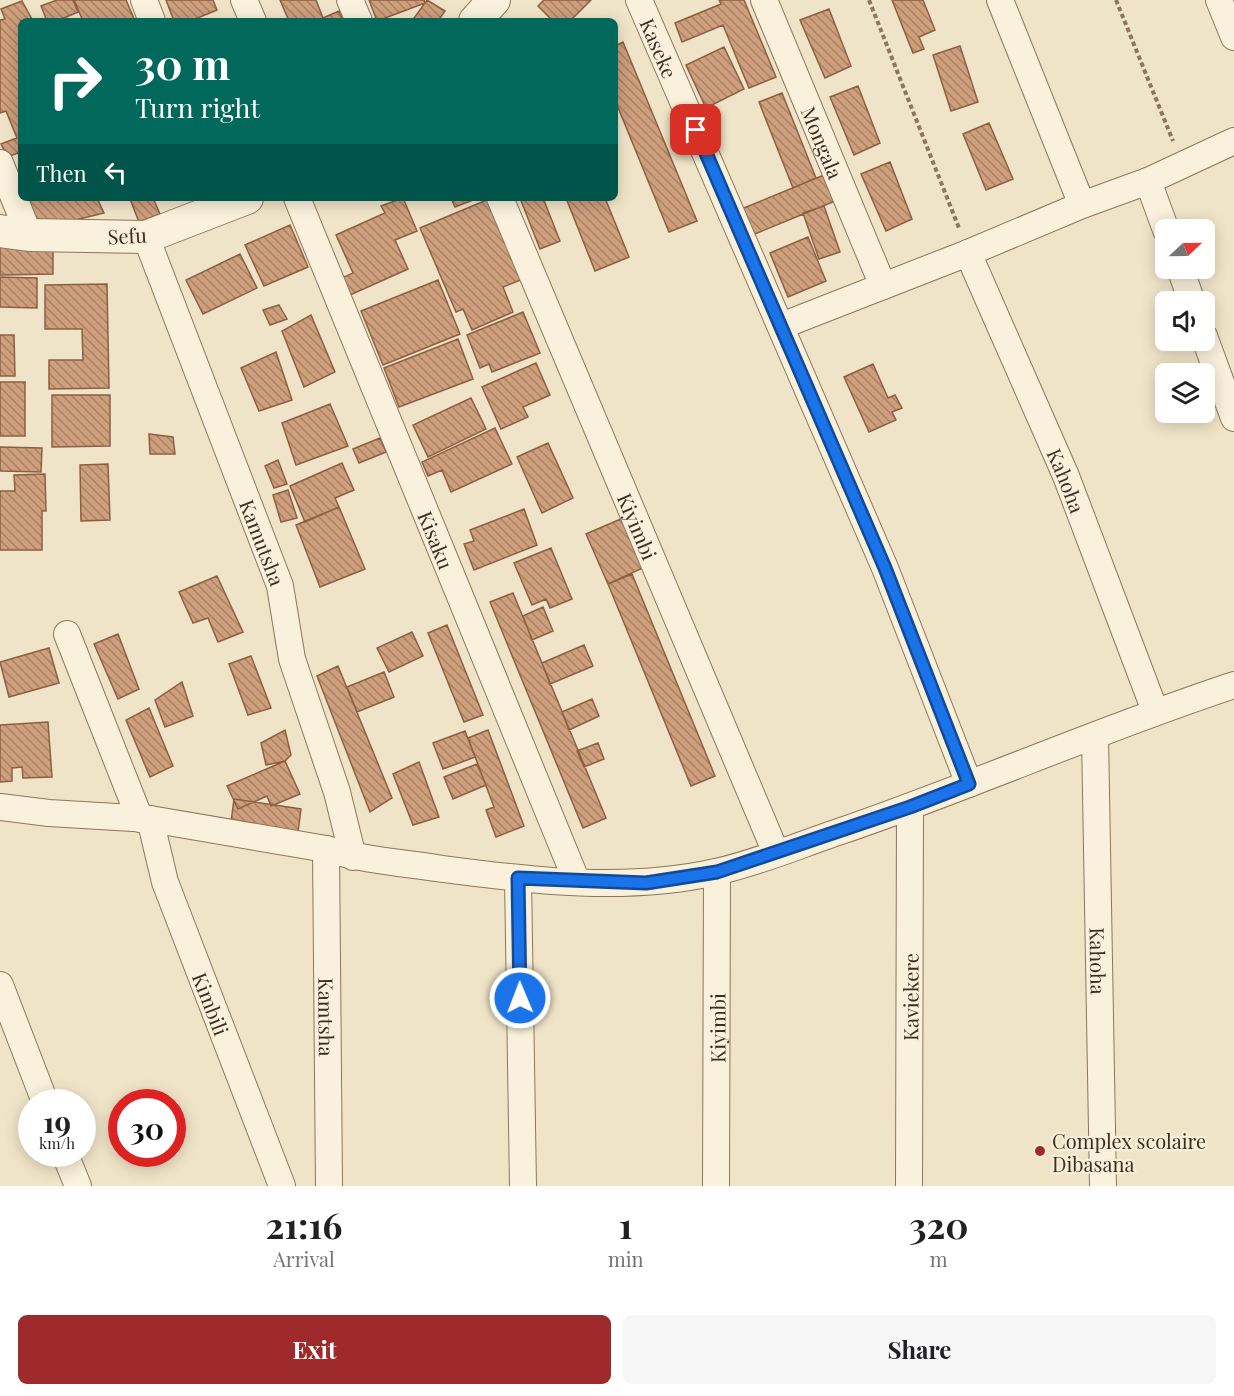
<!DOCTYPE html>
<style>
:root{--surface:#fff;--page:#f6f6f6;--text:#202124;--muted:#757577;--accent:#9e2a2b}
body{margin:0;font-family:"Playfair Display",serif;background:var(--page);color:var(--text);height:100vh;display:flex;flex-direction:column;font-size:22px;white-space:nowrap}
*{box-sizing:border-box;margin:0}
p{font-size:20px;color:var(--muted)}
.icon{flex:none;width:33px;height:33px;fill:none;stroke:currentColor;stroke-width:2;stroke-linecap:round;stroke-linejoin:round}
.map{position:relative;height:1186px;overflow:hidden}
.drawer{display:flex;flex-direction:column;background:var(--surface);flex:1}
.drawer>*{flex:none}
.banner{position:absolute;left:18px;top:18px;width:600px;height:183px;border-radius:9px;box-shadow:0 3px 15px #0003;background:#00695c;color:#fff;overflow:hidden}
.needle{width:39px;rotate:68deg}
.fabs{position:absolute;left:1155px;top:219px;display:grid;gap:12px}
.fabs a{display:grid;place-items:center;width:60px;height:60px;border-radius:9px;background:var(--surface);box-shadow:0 3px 15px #0003;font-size:30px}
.speed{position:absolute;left:18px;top:1089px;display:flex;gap:12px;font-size:30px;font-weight:700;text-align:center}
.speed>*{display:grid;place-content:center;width:78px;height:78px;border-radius:50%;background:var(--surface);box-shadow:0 3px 15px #0003;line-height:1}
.speed small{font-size:15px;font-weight:400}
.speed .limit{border:9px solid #d22;background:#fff;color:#111}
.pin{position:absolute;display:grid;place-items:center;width:51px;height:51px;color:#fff;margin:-26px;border-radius:12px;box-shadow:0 3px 9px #0006}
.me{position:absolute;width:66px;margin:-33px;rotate:359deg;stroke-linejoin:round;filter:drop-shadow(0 0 4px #0008)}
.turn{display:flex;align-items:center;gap:21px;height:126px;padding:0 18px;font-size:27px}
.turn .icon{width:78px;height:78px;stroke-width:2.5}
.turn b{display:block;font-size:42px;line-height:51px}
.then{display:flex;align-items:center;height:57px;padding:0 18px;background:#0003;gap:12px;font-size:22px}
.eta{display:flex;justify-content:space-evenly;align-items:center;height:102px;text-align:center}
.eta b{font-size:36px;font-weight:700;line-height:42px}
.primary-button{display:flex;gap:12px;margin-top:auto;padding:12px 18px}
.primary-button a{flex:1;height:69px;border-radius:9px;background:var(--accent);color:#fff;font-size:24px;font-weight:700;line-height:69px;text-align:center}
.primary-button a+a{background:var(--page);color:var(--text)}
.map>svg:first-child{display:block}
</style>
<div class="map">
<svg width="1234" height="1186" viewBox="0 0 1234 1186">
<defs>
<pattern id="building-back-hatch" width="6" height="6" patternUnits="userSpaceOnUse" patternTransform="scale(1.5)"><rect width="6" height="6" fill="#cf9f7d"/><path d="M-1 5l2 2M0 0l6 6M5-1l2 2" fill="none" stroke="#a98266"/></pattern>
</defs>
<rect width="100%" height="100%" fill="#f0e4c8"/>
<path fill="url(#building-back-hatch)" stroke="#8d5f41" stroke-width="1.5" d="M57,0h16l5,12 -21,9h-10l-6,-15z
M74,0h52l9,21h-52z
M166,0h47l4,10 -27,11h-16z
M280,0h36l7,18 16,-7 4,10h-54z
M369,0h55l1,3 -48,18z
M427,0l18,11 -7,10h-26z
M544,0h47l-21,21h-17l-15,-15z
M719,0h25l32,77 -27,11 -26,-63 -41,17 -7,-19 46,-19z
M892,0h31l12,30 -16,7 5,12 -11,4z
M22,1l11,20h-12v131l-14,5 -6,-13 16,-6 -11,-27 -6,2v-93l5,-1 -4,-10z
M829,9l22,57 -26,12 -25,-58z
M623,42l74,179 -28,11 -54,-132v-16l2,-1 -2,-37z
M960,46l18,56 -27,9 -18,-56z
M724,47l20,42 -38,19 -20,-43z
M858,86l22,57 -26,12 -24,-58z
M782,93l34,85 -23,10 -34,-86z
M989,123l24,56 -27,11 -23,-56z
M890,162l22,57 -26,12 -25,-57z
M824,175l11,26 -85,35 -11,-26z
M21,198h76l7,15 -70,17z
M153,198l7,16 -21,8 -9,-23z
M403,198l14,33 -22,9 13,29 -58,26 -8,-17 11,-5 -17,-38 49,-22 -4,-7z
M451,198h27l-23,9z
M520,198h23l17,43 -20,8z
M566,198h39l24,59 -34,14z
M489,199l34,80 -20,8 10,25 -41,18 -9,-21 -7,3 -36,-84z
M824,206l16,46 -21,7 -16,-46z
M290,225l18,42 -44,19 -19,-41z
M808,237l18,44 -38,16 -18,-44z
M53,244v30l-53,1v-30z
M240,254l17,34 -54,26 -17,-34z
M0,277l37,1v30l-37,-1z
M438,280l22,54 -77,31 -22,-54z
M107,284l2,104 -60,1v-29h34l-1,-31h-37v-44z
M279,305l8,14 -17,6 -7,-15z
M523,312l17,41 -48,19 -3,-8 -9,4 -13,-33z
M311,315l24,57 -31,15 -22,-56z
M0,335h14l1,41h-15z
M458,339l15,40 -74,28 -15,-39z
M276,352l16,48 -33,11 -18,-43z
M536,363l14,32 -27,12 5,10 -27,12 -19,-42z
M873,364l15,34 7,-3 7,13 -10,4 4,8 -27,12 -25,-55z
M0,382h25v54h-25z
M52,395h58v51l-58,1z
M471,398l15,31 -58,28 -15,-32z
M330,404l18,42 -52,19 -14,-42z
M495,428l17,36 -61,28 -9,-22 -14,6 -6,-14z
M149,434l24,3 2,17h-25z
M380,438l6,14 -27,11 -6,-14z
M548,443l25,55 -31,15 -25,-56z
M0,447l42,1 -1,24 -41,-1z
M278,460l9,24 -13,4 -9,-22z
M342,463l12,27 -19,8 4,9 -34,15 -15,-36z
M108,464l2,56 -29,1 -1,-56z
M45,474l1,37h-4v39h-42v-59h15l-1,-16z
M288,490l9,28 -16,4 -8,-27z
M339,507l26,62 -45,18 -24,-62z
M524,509l13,36 -63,25 -10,-26 10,-3 -4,-11z
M623,518l22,49 -37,17 -22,-50z
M551,548l21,51 -22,9 -4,-9 -14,6 -18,-42z
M632,574l83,202 -24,10 -83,-202z
M217,576l26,56 -25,10 -10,-24 -15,5 -14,-31z
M513,593l93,225 -23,10 -93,-226z
M543,607l10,24 -21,9 -9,-24z
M447,625l36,90 -19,7 -36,-89z
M412,632l11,24 -34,16 -12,-24z
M118,634l21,55 -21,10 -24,-55z
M584,645l9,21 -43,18 -8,-21z
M49,648l10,35 -50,14 -9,-35z
M251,656l20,52 -23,7 -19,-51z
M338,666l54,132 -22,14 -53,-136z
M384,672l10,25 -37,15 -10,-25z
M182,682l11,34 -28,11 -10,-27z
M592,699l7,17 -30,14 -7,-18z
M149,708l24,58 -23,11 -24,-57z
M48,722l4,55 -29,1 -1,-11 -10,1v13l-12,1v-57z
M285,730l6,25 -6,6 -19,4 -5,-22z
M488,730l36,96 -28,11 -10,-27 8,-3 -26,-69z
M465,731l10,26 -32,12 -10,-26z
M598,743l6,16 -20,8 -7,-16z
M285,761l15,33 -29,12 -4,-10 -29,13 -11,-23z
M419,762l20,55 -26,8 -20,-51z
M477,764l9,21 -33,14 -9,-22z
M234,799l67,10 -3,23 -67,-10z"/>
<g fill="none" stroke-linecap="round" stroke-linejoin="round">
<g stroke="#8d765c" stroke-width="28">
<g id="minor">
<path d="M144,0l8,21"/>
<path d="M244,0l9,21"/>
<path d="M350,0l9,21"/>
<path id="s1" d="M639,0l246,568 84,216"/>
<path id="s2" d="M764,0l119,286"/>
<path d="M1000,0l82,205"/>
<path d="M1219,0l15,37"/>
<path d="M0,163l29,72"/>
<path d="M1148,181l18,49"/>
<path id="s3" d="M297,198l280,684"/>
<path id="s4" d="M500,198l276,655"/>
<path id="s5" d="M146,237l134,349 12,73 45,133 16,65"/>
<path id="s6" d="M968,253l98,223 89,235"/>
<path d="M1180,268l12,34"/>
<path d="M781,326l187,-73 114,-48 66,-24 86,-40"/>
<path d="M1204,336l30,82"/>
<path d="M67,634l73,185"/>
<path id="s7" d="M1095,736l8,450"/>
<path d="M0,807l49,6 101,6 176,30c38,11 78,14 117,20 91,12 183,23 273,3 45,-10 88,-29 131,-43 130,-45 256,-101 387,-144"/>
<path id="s8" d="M150,819l15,63 117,304"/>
<path id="s9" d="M326,849l3,337"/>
<path d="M518,878l5,308"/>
<path d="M0,985l45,117"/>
<path d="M65,1154l13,32"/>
<path id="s10" d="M716,1186l1,-314"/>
<path id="s11" d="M909,1186l1,-379"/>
</g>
</g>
<g stroke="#8d765c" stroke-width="34">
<path id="tertiary" d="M475,21l19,-21
M0,231l29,4 117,2 101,-39"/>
</g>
<path stroke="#8d765c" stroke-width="4" stroke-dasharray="4.5 3" stroke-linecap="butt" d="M869,0l90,228
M1116,0l57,141"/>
<use href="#minor" stroke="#faf1dc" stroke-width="26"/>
<use href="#tertiary" stroke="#faf1dc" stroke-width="32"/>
</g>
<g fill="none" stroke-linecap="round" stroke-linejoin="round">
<g stroke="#114b97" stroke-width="15">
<path id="route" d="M520,998l-2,-120 128,5 71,-11 193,-65 59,-23 -84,-216 -189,-438"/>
</g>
<use href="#route" stroke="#1a73e8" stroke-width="10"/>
</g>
<circle fill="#9e2a2b" stroke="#f7eed8" stroke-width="2" cx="1040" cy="1151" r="6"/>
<g text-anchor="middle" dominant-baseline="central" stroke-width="4.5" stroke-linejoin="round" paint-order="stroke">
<g font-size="20" fill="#3d2e20" stroke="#f7eed8">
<text stroke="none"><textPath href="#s1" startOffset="52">Kaseke</textPath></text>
<text stroke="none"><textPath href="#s2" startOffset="154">Mongala</textPath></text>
<text transform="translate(127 235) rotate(-3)">Sefu</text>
<text stroke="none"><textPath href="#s6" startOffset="248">Kahoha</textPath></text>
<text stroke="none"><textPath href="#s4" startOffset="356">Kiyimbi</textPath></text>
<text stroke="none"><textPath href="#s3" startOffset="369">Kisaku</textPath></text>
<text stroke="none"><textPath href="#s5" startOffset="327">Kamutsha</textPath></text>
<text stroke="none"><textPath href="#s7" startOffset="225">Kahoha</textPath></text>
<text stroke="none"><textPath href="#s11" startOffset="189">Kaviekere</textPath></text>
<text stroke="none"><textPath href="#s8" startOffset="195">Kimbili</textPath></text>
<text stroke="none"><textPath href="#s9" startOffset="168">Kamtsha</textPath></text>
<text stroke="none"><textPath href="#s10" startOffset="158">Kiyimbi</textPath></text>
</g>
<g font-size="20" fill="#3d2e20" stroke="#f7eed8" text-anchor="start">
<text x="1052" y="1140">Complex scolaire<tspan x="1052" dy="23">Dibasana</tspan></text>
</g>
</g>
</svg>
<div class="fabs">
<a><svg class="needle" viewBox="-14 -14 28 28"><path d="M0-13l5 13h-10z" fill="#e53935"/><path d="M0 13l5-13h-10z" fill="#757577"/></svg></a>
<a><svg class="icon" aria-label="sound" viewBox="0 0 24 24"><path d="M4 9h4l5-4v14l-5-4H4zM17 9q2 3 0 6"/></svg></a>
<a><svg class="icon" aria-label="layers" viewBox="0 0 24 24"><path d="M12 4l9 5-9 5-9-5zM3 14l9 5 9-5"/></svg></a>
</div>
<div class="speed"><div>19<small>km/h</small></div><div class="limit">30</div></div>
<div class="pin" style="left:696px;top:130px;background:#d93025"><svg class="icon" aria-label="arrive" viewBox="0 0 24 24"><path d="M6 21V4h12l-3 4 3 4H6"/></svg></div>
<svg class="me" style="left:520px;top:998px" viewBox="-20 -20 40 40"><circle r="17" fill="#1a73e8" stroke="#fff" stroke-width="3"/><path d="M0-11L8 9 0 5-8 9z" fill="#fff"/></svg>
<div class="banner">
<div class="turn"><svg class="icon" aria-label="right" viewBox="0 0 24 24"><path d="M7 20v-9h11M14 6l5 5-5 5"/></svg><div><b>30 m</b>Turn right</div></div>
<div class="then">Then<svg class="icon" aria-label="left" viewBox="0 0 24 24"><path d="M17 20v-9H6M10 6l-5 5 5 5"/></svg></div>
</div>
</div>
<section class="drawer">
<div class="eta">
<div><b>21:16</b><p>Arrival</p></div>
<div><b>1</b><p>min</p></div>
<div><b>320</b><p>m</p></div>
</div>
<div class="primary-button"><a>Exit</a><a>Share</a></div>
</section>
